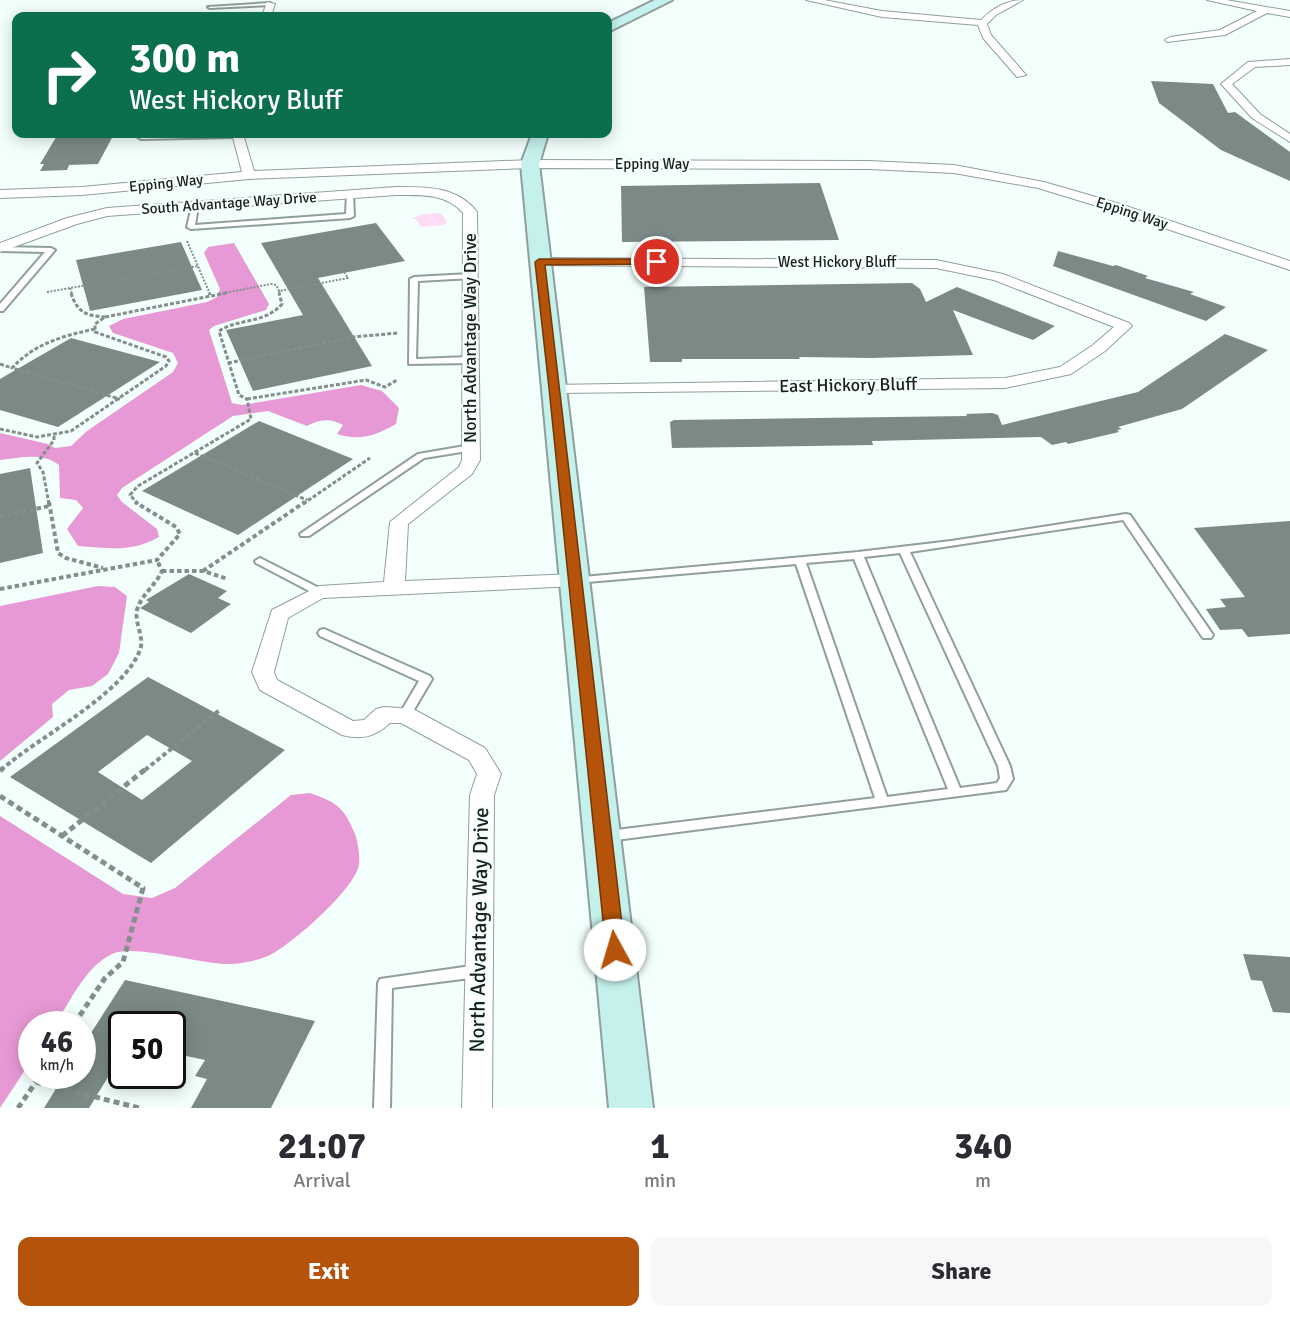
<!DOCTYPE html>
<style>
:root{--surface:#fff;--page:#f7f7f7;--text:#2b2b33;--muted:#7c7c81;--accent:#b45309}
body{margin:0;font-family:Signika,sans-serif;background:var(--page);color:var(--text);height:100vh;display:flex;flex-direction:column;font-size:22px;white-space:nowrap}
*{box-sizing:border-box;margin:0}
p{font-size:20px;color:var(--muted)}
.icon{flex:none;width:33px;height:33px;fill:none;stroke:currentColor;stroke-width:2;stroke-linecap:round;stroke-linejoin:round}
.map{position:relative;height:1108px;overflow:hidden}
.side{display:flex;flex-direction:column;background:var(--surface);flex:1}
.side>*{flex:none}
.top-card{position:absolute;left:12px;top:12px;width:600px;height:126px;border-radius:12px;box-shadow:0 3px 15px #0003;background:#0b6e4f;color:#fff;overflow:hidden}
.speed{position:absolute;left:18px;top:1011px;display:flex;gap:12px;font-size:30px;font-weight:700;text-align:center}
.speed>*{display:grid;place-content:center;width:78px;height:78px;border-radius:50%;background:var(--surface);box-shadow:0 3px 15px #0003;line-height:1}
.speed small{font-size:15px;font-weight:400}
.speed .limit{border:3px solid #111;border-radius:9px;background:#fff;color:#111}
.pin{position:absolute;display:grid;place-items:center;width:51px;height:51px;color:#fff;margin:-26px;border:3px solid #fff;border-radius:50%;box-shadow:0 2px 6px #0007}
.me{position:absolute;width:66px;margin:-33px;rotate:354deg;stroke-linejoin:round;filter:drop-shadow(0 0 4px #0008)}
.turn{display:flex;align-items:center;gap:21px;height:126px;padding:0 18px;font-size:27px}
.turn .icon{width:78px;height:78px;stroke-width:2.5}
.turn b{display:block;font-size:42px;line-height:51px}
.eta{display:flex;justify-content:space-evenly;align-items:center;height:102px;text-align:center}
.eta b{font-size:36px;font-weight:700;line-height:42px}
.action{display:flex;gap:12px;margin-top:auto;padding:12px 18px}
.action a{flex:1;height:69px;border-radius:12px;background:var(--accent);color:#fff;font-size:24px;font-weight:700;line-height:69px;text-align:center}
.action a+a{background:var(--page);color:var(--text)}
.map>svg:first-child{display:block}
</style>
<div class="map">
<svg width="1290" height="1108" viewBox="0 0 1290 1108">
<rect width="100%" height="100%" fill="#f2fffd"/>
<path fill="#ffdbf5" d="M439,213l4,2 4,7 -3,3 -23,2 -5,-8 -4,-1 12,-4z"/>
<path fill="#e699d4" d="M234,243l35,61 -3,6 -52,16 -5,4 23,73 10,2 119,-20 21,6 17,17 -3,16c-21,12 -36,17 -59,10l6,-9c-12,-7 -24,-6 -36,1l-39,-15 -35,5 -111,72 -5,7 5,7 35,27 2,8c-28,16 -50,11 -81,9l-11,-17 16,-21 -7,-8 -16,-2 -1,-33c-17,-13 -39,-7 -59,-5v-27l48,11 7,4 16,-2 16,-15 86,-59 5,-9 -5,-10 -60,-20 -4,-7 14,-7 84,-17 10,-5 3,-8 -16,-36 4,-6z
M98,586l17,1 12,9 -8,57 -11,21 -16,12 -23,4 -17,14 1,13 -53,44v-155z
M310,793c26,9 34,14 45,41 3,8 5,22 4,31 -5,25 -67,79 -89,90 -10,5 -30,9 -40,9 -27,1 -98,-21 -118,-10 -27,13 -41,47 -57,70h-23l-1,37 -31,47v-292l123,78 29,4 23,-10 116,-93z"/>
<path fill="#7b8a87" fill-rule="evenodd" d="M1151,81l62,3 15,29 7,-1 55,40v29l-69,-31 -62,-47z
M58,134h56l-16,30 -29,1 -2,5 -27,1 4,-7h-4z
M820,183l19,57 -217,2 -1,-56z
M376,223l29,38 -87,17 54,88 -119,25 -27,-61 77,-15 -42,-72z
M181,242l21,48 -112,21 -14,-51z
M1058,251l55,15 3,-1 32,11 -3,2 49,14 -4,2 36,13 -20,14 -153,-55z
M912,283l8,6 6,13 31,-15 98,39 -22,14 -80,-30 20,45 -101,3 -73,-1 1,2h-118v3h-32l-6,-75z
M1225,334l43,16 -86,59 -64,18 4,2 -5,1 2,2 -51,12 -2,-2 -14,3 -11,-8 -169,4 1,4 -201,3 -2,-26 4,-2 293,-4 -1,-2 26,-1 6,2 4,10 136,-33z
M71,338l89,24 -102,65 -58,-17v-31z
M259,421l94,38 -115,76 -96,-44z
M30,468l13,85 -43,10v-89z
M1290,521v113l-42,3 -6,-8 -22,1 -14,-21 20,-2 -6,-8 25,-2 -51,-69z
M189,574l38,17 -9,7 13,6 -40,29 -51,-25 9,-6 -3,-2z
M148,677l137,73 -134,113 -141,-86zM147,735l45,26 -50,39 -44,-28z
M1243,954l47,3v56l-17,-1 -11,-31 -11,-1z
M125,980l190,41 -44,87h-80l16,-29 -12,-3 10,-16 -33,-7v-29h-50v47l-9,-2 -24,39h-45l20,-32h18v-29z"/>
<g fill="none" stroke-linecap="round" stroke-linejoin="round">
<g stroke="#909f9c" stroke-width="4">
<path id="lane" d="M270,3l2,2 -62,3 -2,-1z
M219,134h19l2,1 -3,2 -96,2 -3,-2 3,-2z
M350,192l3,2 1,22 -4,2 -159,11 -4,-2 5,-21 3,-2 3,2 -3,19 151,-11 1,-20z
M0,247l51,1 4,2 -52,61h-3v-7l45,-52 -45,-1z
M470,274h3v4l-55,3 -2,78 54,-2 4,3 -4,3 -61,1 1,-85 4,-2z
M471,445l3,1 2,2 -2,2 -50,8 -115,78h-8l-1,-2 118,-80z
M1126,514l4,1 81,117 2,3 -2,3h-8l-80,-118 -213,32 100,214 3,13 -7,11 -398,51 -5,-1 -2,-4 2,-4 5,-1 267,-33 -79,-234 -220,19 -4,-1 -1,-2 1,-2 286,-26 93,-11zM900,553l98,213 2,12 -3,5 -37,5 -96,-231zM854,559l94,230 -61,8 -81,-234z
M260,558l63,32 1,2 -1,2h-8l-59,-31 -1,-2z
M324,629l106,47 2,3 -23,39h-8l-2,-3 20,-34 -99,-45 -2,-3 2,-3z
M478,965l5,2 2,4 -2,4 -5,2 -86,11 -2,120h-16l4,-125 2,-4z"/>
</g>
<g stroke="#909f9c" stroke-width="2">
<path id="street" d="M806,0h18l58,11 99,9c12,-12 26,-20 42,-20l-27,15 -9,9 4,11 35,40 -9,2 -34,-39 -5,-13 -96,-8z
M1207,0h19l64,11v6l-23,-4 -42,22 -58,7 -2,-2 5,-3 50,-7 37,-19z
M267,2l8,2 -4,12h-9z
M1290,59v6l-35,2 -23,17 28,30 30,20v8l-38,-24 -31,-34 27,-22z
M232,134h11l11,37 276,-11 339,1 85,4 90,17 76,22 170,57v9l-180,-60 -72,-22 -84,-15 -85,-4 -339,-1 -281,11 -167,16 -82,3v-8l82,-3 160,-15z
M396,187c30,0 61,-1 81,25l3,248 -8,14 -64,50 -3,57 171,-7 7,2 3,4 -3,4 -7,2 -253,12 -35,20 -14,54 3,8 76,41 11,-1 12,-11 8,-2 29,2 72,39 16,26 -7,21 -2,313h-30l8,-313 7,-21 -8,-14 -68,-37h-11c-15,14 -28,17 -48,12l-82,-45 -8,-18 20,-62 47,-24 65,-4 6,-60 69,-55 3,-7 1,-247c-17,-20 -42,-18 -67,-18l-289,21 -30,8 -77,28v-9l67,-25 40,-10z
M539,258l397,2 67,14 126,49 3,3 -27,25 -34,23 -66,14 -450,5 -6,-2 -2,-3 2,-3 456,-7 55,-11 33,-22 21,-18 -120,-47 -58,-12 -402,-3 -2,-3 2,-3z"/>
</g>
<g stroke="#909f9c" stroke-width="4">
<path id="secondary" d="M655,0h17l-64,32v-9z
M532,134h16l-9,30 114,944h-44l-88,-944z"/>
</g>
<path stroke="#848e8c" stroke-width="2" stroke-dasharray="2 1.5" stroke-linecap="butt" d="M187,241l23,53
M70,288l2,6
M279,291l1,3
M47,292l151,-26
M219,294l52,-10 5,1 3,6 69,-13 -29,-45"/>
<path stroke="#848e8c" stroke-width="3" stroke-dasharray="4 2" stroke-linecap="butt" d="M71,293c6,19 15,23 34,24
M209,293l1,2
M95,329c-32,7 -60,14 -83,39l108,31
M228,363l125,-26 45,-4
M0,364l12,4
M247,399l119,-19 19,7 12,-7
M0,429l37,8 34,-6 95,-65 3,-5 -3,-4 -71,-25v-8l10,-7 121,-24
M195,453l112,47
M49,504l-6,-32 -6,-9 17,-23v-4
M138,504l-8,-9 8,-9 113,-67 -4,-20 -8,-4 -20,-64c20,-13 46,-7 63,-27l-3,-11
M303,504l67,-46"/>
<path stroke="#848e8c" stroke-width="4" stroke-dasharray="4.5 3" stroke-linecap="butt" d="M49,502l9,51 8,5 37,10
M0,517l49,-11
M162,571h41l25,8
M203,571l102,-69
M0,589l157,-29 23,-26 -4,-7 -41,-25
M1,770c37,-33 122,-75 139,-120 5,-13 -6,-27 -3,-40 4,-15 19,-25 25,-39l-5,-11
M145,770l76,-61"/>
<path stroke="#848e8c" stroke-width="5" stroke-dasharray="6 4" stroke-linecap="butt" d="M0,771l3,-3
M0,796l143,92 -20,74 -18,16 -31,46
M62,836l85,-68
M36,1082l103,26
M18,1108l22,-32"/>
<use href="#lane" fill="#fff" fill-rule="evenodd"/>
<use href="#street" fill="#fff" fill-rule="evenodd"/>
<use href="#secondary" fill="#c4f1ec" fill-rule="evenodd"/>
</g>
<path fill="#b45309" stroke="#753606" stroke-width="1.5" d="M657,259l3,1v4l-115,1 80,685 -3,5 -7,3 -7,-3 -2,-5 -57,-562 -14,-126 4,-3z"/>
<g text-anchor="middle" dominant-baseline="central" stroke-width="4.5" stroke-linejoin="round" paint-order="stroke">
<g font-size="15" fill="#1a201f" stroke="#f2fffd">
<text x="652" y="164">Epping Way</text>
<text transform="translate(166 183) rotate(-6)">Epping Way</text>
<text transform="translate(229 203) rotate(-4)">South Advantage Way Drive</text>
<text transform="translate(1132 213) rotate(18)">Epping Way</text>
<text x="837" y="262">West Hickory Bluff</text>
</g>
<g font-size="18" fill="#1a201f" stroke="#f2fffd">
<text transform="translate(470 338) rotate(-90)">North Advantage Way Drive</text>
<text transform="translate(848 385) rotate(-1)">East Hickory Bluff</text>
</g>
<g font-size="21" fill="#1a201f" stroke="#f2fffd">
<text transform="translate(479 930) rotate(-89)">North Advantage Way Drive</text>
</g>
</g>
</svg>
<div class="speed"><div>46<small>km/h</small></div><div class="limit">50</div></div>
<div class="pin" style="left:657px;top:262px;background:#d93025"><svg class="icon" aria-label="arrive" viewBox="0 0 24 24"><path d="M6 21V4h12l-3 4 3 4H6"/></svg></div>
<svg class="me" style="left:615px;top:950px" viewBox="-20 -20 40 40"><circle r="19" fill="#fff"/><path d="M0-13L10 11 0 6-10 11z" fill="#b45309"/></svg>
<div class="top-card">
<div class="turn"><svg class="icon" aria-label="right" viewBox="0 0 24 24"><path d="M7 20v-9h11M14 6l5 5-5 5"/></svg><div><b>300 m</b>West Hickory Bluff</div></div>
</div>
</div>
<section class="side">
<div class="eta">
<div><b>21:07</b><p>Arrival</p></div>
<div><b>1</b><p>min</p></div>
<div><b>340</b><p>m</p></div>
</div>
<div class="action"><a>Exit</a><a>Share</a></div>
</section>
